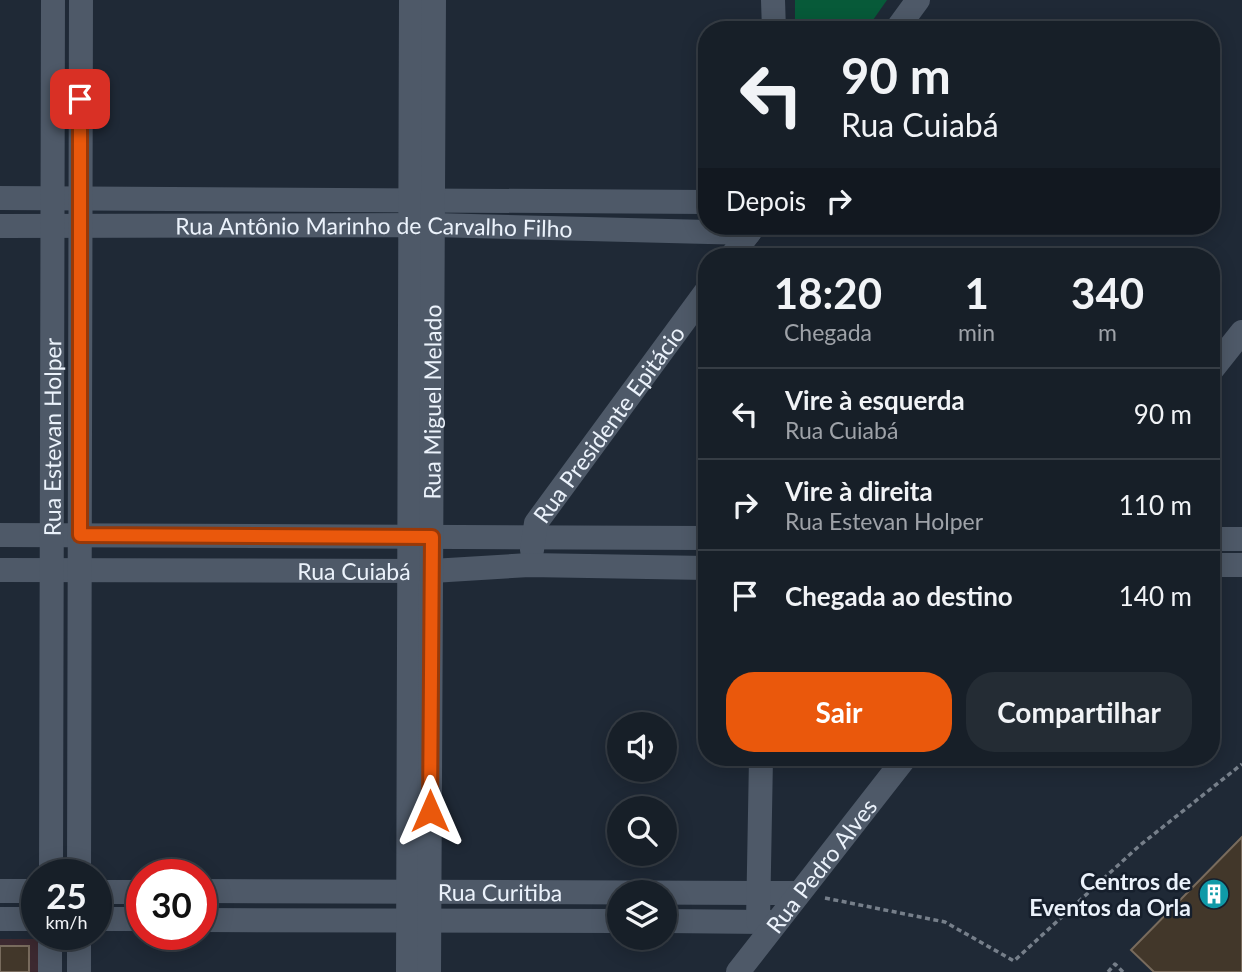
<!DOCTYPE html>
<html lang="pt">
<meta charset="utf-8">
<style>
:root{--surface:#171f28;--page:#242c34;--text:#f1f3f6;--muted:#9ea2a8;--line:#363d45;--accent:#ea580c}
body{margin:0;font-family:Lato,sans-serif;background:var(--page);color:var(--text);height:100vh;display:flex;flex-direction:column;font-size:26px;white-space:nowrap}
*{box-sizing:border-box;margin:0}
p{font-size:23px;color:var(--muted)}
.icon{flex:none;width:38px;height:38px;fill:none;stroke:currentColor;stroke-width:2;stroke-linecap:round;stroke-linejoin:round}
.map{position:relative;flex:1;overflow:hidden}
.sheet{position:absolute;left:698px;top:248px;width:522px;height:518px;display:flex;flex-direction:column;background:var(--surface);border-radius:28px;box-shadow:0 4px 18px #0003,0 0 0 2px var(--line)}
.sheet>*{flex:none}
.top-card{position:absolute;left:698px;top:21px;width:522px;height:214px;border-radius:28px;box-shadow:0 4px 18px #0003,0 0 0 2px var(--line);background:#171f28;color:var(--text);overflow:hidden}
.controls{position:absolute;left:607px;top:712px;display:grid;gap:14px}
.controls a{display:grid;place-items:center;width:70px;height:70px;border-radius:50%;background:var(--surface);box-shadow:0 4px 18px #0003,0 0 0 2px var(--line);font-size:35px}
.speed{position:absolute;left:21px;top:859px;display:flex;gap:14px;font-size:35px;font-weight:700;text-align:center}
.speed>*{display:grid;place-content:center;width:91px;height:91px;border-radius:50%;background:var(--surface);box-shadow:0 4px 18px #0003,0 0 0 2px var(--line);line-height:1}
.speed small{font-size:18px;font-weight:400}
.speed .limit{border:10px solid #d22;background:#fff;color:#111}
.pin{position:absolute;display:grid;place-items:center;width:60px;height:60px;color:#fff;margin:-30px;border-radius:14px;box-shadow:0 4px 10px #0006}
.me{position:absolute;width:77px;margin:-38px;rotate:0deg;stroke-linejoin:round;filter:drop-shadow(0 0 5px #0008)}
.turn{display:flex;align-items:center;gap:24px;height:147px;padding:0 28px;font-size:32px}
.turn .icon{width:91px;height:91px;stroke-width:2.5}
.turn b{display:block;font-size:49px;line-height:60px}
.then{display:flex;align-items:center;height:66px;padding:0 28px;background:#0003;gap:14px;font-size:26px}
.eta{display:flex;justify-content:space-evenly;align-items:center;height:119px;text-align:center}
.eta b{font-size:42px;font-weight:700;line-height:49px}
.button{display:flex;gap:14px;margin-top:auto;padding:14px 28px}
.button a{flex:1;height:80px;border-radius:28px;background:var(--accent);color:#fff;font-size:28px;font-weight:700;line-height:80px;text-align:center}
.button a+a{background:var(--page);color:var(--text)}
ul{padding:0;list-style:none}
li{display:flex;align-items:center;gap:21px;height:91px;padding:0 28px;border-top:2px solid var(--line)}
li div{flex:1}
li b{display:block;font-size:26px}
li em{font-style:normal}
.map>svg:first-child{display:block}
</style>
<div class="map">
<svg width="1242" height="972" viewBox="0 0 1242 972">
<rect width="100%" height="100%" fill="#1f2936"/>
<path fill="#3c2930" d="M0,939h41l-1,33h-40z"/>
<path fill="#075a39" d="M795,0h92l-21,30h-71z"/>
<path fill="#42372a" stroke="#786b5d" stroke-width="2" d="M1242,837v135h-88l-23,-22z
M0,946h29v26h-29z"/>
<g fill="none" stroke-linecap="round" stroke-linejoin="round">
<path stroke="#767f8a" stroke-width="3.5" stroke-dasharray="5 3.5" stroke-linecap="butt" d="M825,898l120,24 69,39 125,-115 103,-82
M1108,972l7,-8 8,8"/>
<g stroke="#4e5968" stroke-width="24">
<path d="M773,0l1,30"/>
<path d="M896,30l22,-30"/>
<path d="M0,198l707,4"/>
<path id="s1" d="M0,226l433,-1 316,8"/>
<path d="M731,257l23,-31"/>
<path d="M1211,371l31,-39"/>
<path d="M0,535l707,3"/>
<path d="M1211,539h31"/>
<path id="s2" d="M532,550l4,-27 171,-233"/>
<path d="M1211,565h31"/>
<path id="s3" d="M0,570l432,1 97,-6 178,3"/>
<path id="s4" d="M51,875l2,-875"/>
<path d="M79,875l2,-875"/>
<path d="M0,891h37"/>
<path id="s5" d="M201,891l598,2"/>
<path d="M96,892h46"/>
<path d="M0,919h37"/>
<path d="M96,919h46"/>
<path d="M201,920l419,1"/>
<path d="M665,921l108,1"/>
<path d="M758,922l3,-164"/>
<path d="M50,972v-38"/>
<path d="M79,972v-38"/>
<path d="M408,972l3,-972"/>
<path id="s6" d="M429,972l5,-972"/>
<path id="s7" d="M738,972l167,-214"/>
</g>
</g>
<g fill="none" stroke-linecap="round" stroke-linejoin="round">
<g stroke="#983908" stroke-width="18">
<path id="route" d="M80,99v436l352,2 -2,274"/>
</g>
<use href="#route" stroke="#ea580c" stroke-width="12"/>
</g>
<defs>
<g id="building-disc" transform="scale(1.575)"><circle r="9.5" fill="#0f9aa8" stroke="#161f2c"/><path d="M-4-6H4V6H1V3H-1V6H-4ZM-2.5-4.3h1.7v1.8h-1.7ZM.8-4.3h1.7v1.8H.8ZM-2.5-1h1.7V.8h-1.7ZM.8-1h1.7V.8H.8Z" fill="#fff"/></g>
</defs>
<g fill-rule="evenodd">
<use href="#building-disc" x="1214" y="894"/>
</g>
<g text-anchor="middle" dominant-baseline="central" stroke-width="5" stroke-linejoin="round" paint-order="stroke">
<g font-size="23" fill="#ebf2fb" stroke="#161f2c">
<text stroke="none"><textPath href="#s1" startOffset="374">Rua Antônio Marinho de Carvalho Filho</textPath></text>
<text stroke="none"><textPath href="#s6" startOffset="570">Rua Miguel Melado</textPath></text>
<text stroke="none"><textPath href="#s2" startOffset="150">Rua Presidente Epitácio</textPath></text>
<text stroke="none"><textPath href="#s4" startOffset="438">Rua Estevan Holper</textPath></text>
<text stroke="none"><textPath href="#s3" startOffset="354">Rua Cuiabá</textPath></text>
<text stroke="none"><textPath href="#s7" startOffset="135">Rua Pedro Alves</textPath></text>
<text stroke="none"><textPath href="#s5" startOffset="299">Rua Curitiba</textPath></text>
</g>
<g font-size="23" font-weight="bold" fill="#ebf2fb" stroke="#161f2c" text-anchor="end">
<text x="1191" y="881">Centros de<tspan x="1191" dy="26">Eventos da Orla</tspan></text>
</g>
</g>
</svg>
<div class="controls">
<a><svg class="icon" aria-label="sound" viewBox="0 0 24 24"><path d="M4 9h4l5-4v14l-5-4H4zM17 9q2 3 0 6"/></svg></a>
<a><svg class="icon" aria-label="search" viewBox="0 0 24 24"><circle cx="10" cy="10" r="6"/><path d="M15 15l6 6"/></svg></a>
<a><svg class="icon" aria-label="layers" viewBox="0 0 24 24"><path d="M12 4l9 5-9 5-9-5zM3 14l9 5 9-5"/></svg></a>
</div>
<div class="speed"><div>25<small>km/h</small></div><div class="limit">30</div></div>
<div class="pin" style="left:80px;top:99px;background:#d93025"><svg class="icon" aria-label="arrive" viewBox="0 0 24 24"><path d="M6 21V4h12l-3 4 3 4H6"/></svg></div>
<svg class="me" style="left:430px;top:811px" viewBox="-20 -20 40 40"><path d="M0-17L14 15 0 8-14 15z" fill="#ea580c" stroke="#fff" stroke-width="4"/></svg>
<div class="top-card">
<div class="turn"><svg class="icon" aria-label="left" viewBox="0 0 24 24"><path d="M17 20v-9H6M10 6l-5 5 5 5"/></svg><div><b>90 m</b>Rua Cuiabá</div></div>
<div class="then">Depois<svg class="icon" aria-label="right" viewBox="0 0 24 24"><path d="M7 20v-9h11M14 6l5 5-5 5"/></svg></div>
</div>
<section class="sheet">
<div class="eta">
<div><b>18:20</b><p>Chegada</p></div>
<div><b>1</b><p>min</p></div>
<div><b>340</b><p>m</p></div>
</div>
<ul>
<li><svg class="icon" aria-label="left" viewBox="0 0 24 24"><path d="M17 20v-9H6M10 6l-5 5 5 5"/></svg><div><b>Vire à esquerda</b><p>Rua Cuiabá</p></div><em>90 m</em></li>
<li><svg class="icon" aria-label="right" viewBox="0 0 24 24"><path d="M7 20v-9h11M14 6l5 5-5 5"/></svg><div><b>Vire à direita</b><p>Rua Estevan Holper</p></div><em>110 m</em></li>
<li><svg class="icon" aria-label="arrive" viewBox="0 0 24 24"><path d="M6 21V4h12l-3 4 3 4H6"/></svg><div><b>Chegada ao destino</b></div><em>140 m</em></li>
</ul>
<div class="button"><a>Sair</a><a>Compartilhar</a></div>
</section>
</div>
